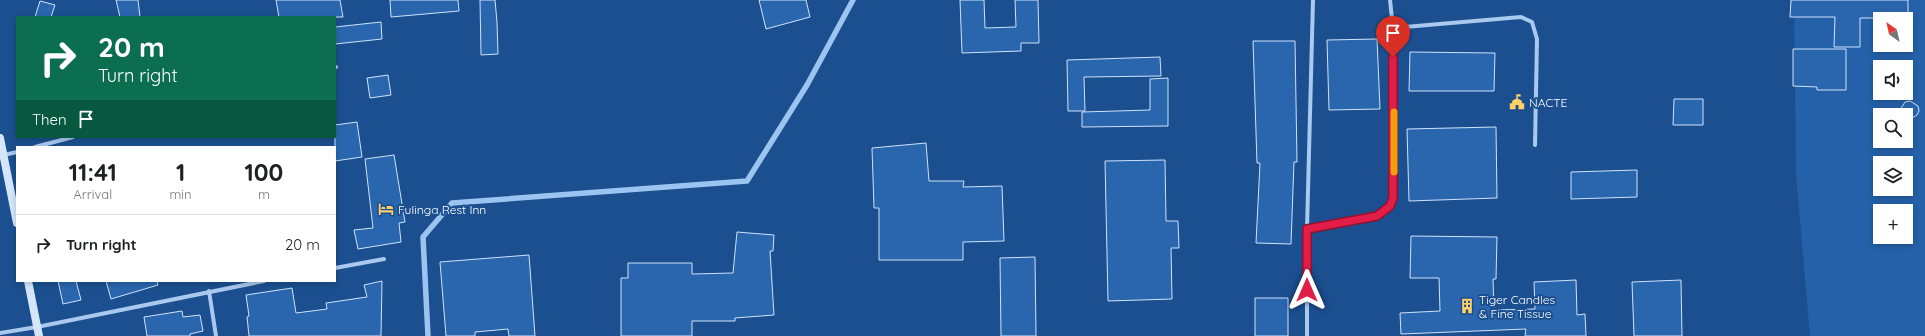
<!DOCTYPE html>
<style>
:root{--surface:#fff;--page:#f6f6f6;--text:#202124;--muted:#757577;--line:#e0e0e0}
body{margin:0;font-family:Quicksand,sans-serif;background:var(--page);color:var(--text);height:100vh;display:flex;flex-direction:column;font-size:15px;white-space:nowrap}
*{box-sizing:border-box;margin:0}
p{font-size:13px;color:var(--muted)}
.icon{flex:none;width:22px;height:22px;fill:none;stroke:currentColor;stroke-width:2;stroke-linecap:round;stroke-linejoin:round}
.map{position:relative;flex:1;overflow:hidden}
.panel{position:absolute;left:16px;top:146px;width:320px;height:136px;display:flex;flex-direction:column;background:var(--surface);border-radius:0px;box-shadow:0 2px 6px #0003}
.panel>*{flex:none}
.top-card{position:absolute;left:16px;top:16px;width:320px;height:122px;border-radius:0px;box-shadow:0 2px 6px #0003;background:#0b6e4f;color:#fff;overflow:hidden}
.needle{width:26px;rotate:326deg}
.buttons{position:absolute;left:1873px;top:12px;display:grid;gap:8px}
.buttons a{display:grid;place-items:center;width:40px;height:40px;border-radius:0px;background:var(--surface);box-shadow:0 2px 6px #0003;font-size:20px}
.pin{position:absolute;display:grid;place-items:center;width:34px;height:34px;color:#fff;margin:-41px -17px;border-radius:50% 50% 50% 0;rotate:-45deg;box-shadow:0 0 4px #0007}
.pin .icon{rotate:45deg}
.me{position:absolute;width:44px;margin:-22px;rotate:0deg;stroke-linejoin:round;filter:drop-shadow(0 0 3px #0008)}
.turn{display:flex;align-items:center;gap:14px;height:84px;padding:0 16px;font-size:18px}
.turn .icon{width:52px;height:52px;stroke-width:2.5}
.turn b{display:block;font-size:28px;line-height:34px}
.then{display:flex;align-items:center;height:38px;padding:0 16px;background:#0003;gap:8px;font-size:15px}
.eta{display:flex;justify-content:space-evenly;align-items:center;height:68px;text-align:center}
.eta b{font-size:24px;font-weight:700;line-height:28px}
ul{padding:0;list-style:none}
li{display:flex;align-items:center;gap:12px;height:60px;padding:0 16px;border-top:1px solid var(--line)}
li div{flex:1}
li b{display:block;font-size:15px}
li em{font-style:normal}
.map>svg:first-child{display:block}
</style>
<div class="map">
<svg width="1925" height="336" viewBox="0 0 1925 336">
<rect width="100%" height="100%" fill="#1b4f8f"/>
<path fill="#2461a8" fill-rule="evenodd" d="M1794,0h131v336h-115l-14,-161zM1880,19h26v26h-26zM1880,67h26v26h-26zM1880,115h26v26h-26zM1880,163h26v26h-26zM1880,211h26v26h-26z"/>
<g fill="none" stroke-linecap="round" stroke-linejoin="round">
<path stroke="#9cc4f0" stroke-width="5.5" d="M428,336l-5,-99 29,-34 295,-22 60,-96 46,-85"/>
</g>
<path fill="#2a66ad" stroke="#cfe3fa" d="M116,0h22l2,17h-20z
M276,0h64l3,17h-64z
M390,0h68l1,11 -68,6z
M480,0h15l2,22 1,32 -17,1z
M759,0h47l4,17 -44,12z
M960,0h24l1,28 31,-1 -1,-27h23l1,43h-18v8l-59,2z
M1791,0h117v18h-48v29h-26l1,-30h-45z
M40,1l15,4 -4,12h-16z
M381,22l1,17 -47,5v-17z
M1377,39l3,70 -51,1 -2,-70z
M1253,41h42l2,121h-3l-3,82 -35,-1 4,-80h-3z
M1793,49h53v41h-29v-3l-24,-1z
M1410,52l85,1 -1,38h-85z
M1160,57l1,19 -77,1 1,34h-17l-1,-51z
M388,75l3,20 -21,3 -3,-20z
M1168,78v48l-86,1v-15l68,-2v-31z
M1674,99h29v26h-30z
M1910,101l8,5 1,5 -2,4 -8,5 -3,-1v-4h-4l-2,-5 5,-8z
M357,122l5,35 -27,4v-36z
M1496,127l1,71 -88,3 -2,-72z
M926,143l3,38h35l-1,6 39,-1 2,55 -41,1v18h-84v-52h-5l-2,-60z
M394,155l11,67 -6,1 2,19 -43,7 -4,-19 19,-2 -8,-69z
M1165,160l1,61h12l1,27h-8l1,51 -64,2 -3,-140z
M1637,170v27l-66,2v-27z
M737,232l37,3 -1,16h-3l4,64 -39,3v3h-43v15h-71v-58h7v-15h64v11l41,-1z
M1411,236l86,1 -1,42h-3l1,31 41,-1 -1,-27 42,-2 1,35 8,-1 1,22h-61l1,-7 -125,5 -1,-21 40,-2 -1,-33h-29z
M529,255l6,81h-26l-1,-7 -33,3v4h-29l-6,-74z
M1035,257l1,79h-35l-1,-78z
M1681,280l1,56h-48l-2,-54z
M58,281h18l5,19 -18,4z
M106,281h51l1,4 -47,14z
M382,281l-1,55h-132l-2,-19 2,-1 -3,-21 46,-7 4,25 31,-4 -1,-6 41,-6 -3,-12z
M1255,298h33v38h-33z
M182,311l1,6 17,-2 3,16 -13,3v2h-43l-3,-19z"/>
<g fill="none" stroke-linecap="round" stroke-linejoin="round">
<path stroke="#a9c9ee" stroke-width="4" d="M1393,28l128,-11 11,5 5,17 -2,106
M335,67h1
M35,147l38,-10
M4,155l13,-3
M1307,229l70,-13 13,-10 3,-8v-170l-3,-28
M335,268l49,-9
M209,291l7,45
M0,333l37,-6 227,-46
M1307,336v-107l6,-229"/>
<path stroke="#d6e6fa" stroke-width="8" d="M0,138l17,85
M28,281l11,55"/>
</g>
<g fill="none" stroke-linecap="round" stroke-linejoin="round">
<g stroke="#92132f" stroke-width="10">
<path id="route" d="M1307,290v-61l70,-13 13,-10 3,-8v-141"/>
</g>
<use href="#route" stroke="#e11d48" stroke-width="7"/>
<path stroke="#f59e0b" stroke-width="7" d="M1394,112v60"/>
</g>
<defs>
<g id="civic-bare" transform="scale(1.2)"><path d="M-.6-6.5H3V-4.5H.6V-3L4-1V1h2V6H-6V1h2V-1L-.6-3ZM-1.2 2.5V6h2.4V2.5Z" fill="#ffd166" stroke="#1b4f8f" stroke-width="2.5" paint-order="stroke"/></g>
<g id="hotel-bare" transform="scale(1.2)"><path d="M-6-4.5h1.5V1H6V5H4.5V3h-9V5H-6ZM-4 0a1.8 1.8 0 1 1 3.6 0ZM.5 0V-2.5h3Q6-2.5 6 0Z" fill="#ffd166" stroke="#1b4f8f" stroke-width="2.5" paint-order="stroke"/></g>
<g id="building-bare" transform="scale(1.2)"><path d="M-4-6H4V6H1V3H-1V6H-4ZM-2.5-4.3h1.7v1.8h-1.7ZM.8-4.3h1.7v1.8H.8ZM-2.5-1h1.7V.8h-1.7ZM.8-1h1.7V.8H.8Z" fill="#ffd166" stroke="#1b4f8f" stroke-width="2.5" paint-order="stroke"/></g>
</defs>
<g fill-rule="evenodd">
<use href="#civic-bare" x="1517" y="102"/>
<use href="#hotel-bare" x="386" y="209"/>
<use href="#building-bare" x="1467" y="306"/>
</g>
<g text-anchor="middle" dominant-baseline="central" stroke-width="4" stroke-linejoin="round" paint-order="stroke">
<g font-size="12" fill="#fff" stroke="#1b4f8f" text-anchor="start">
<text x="1529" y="102">NACTE</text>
<text x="398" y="209">Fulinga Rest Inn</text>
<text x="1479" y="299">Tiger Candles<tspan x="1479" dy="14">&amp; Fine Tissue</tspan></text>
</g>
</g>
</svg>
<div class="buttons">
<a><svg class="needle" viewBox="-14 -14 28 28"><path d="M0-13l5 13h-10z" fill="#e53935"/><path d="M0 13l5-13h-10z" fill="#757577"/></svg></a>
<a><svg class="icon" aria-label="sound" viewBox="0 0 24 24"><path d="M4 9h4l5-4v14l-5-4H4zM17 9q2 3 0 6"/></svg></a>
<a><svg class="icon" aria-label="search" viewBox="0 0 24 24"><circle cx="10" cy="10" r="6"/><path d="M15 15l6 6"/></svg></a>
<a><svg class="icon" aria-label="layers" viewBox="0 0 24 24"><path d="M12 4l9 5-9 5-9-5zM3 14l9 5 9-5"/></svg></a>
<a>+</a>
</div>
<div class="pin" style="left:1393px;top:57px;background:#d93025"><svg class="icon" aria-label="arrive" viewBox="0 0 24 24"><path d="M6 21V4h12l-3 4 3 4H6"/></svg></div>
<svg class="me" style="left:1307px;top:290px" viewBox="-20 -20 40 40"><path d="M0-17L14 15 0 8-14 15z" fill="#e11d48" stroke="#fff" stroke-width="4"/></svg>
<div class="top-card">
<div class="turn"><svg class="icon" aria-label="right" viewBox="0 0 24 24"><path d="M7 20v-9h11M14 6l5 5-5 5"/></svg><div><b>20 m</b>Turn right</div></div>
<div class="then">Then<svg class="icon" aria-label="arrive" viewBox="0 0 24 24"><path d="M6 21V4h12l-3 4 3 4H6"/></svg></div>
</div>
<section class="panel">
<div class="eta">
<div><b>11:41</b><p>Arrival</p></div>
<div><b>1</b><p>min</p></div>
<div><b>100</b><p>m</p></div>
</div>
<ul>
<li><svg class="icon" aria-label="right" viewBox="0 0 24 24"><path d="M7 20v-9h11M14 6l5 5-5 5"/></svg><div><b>Turn right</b></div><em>20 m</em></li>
</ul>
</section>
</div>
